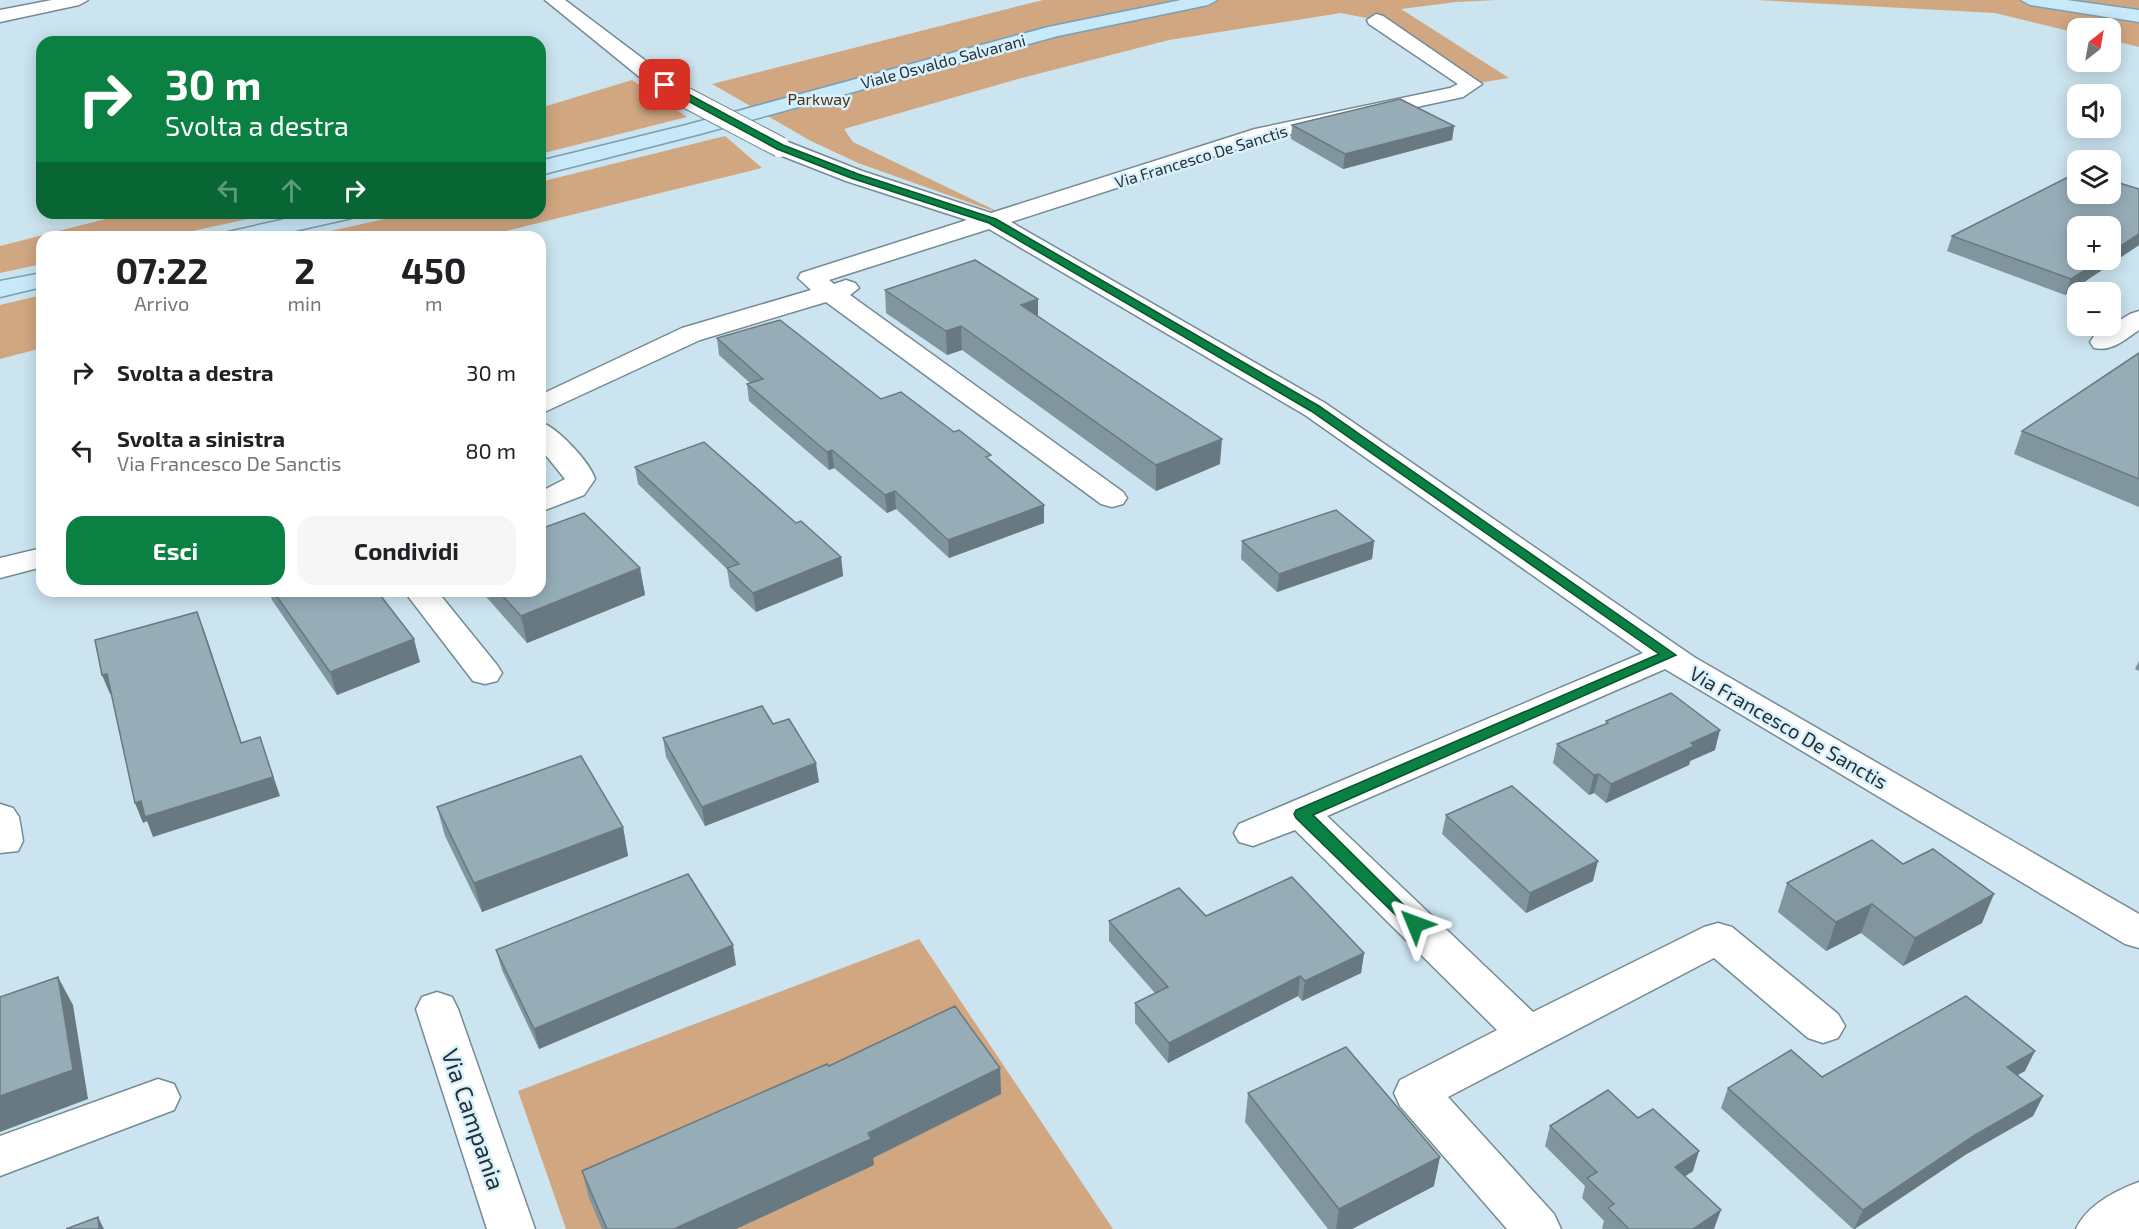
<!DOCTYPE html>
<html lang="it">
<meta charset="utf-8">
<style>
:root{--surface:#fff;--page:#f6f6f6;--text:#202124;--muted:#757577;--accent:#0b8043}
body{margin:0;font-family:"Exo 2",sans-serif;background:var(--page);color:var(--text);height:100vh;display:flex;flex-direction:column;font-size:22px;white-space:nowrap}
*{box-sizing:border-box;margin:0}
p{font-size:20px;color:var(--muted)}
.icon{flex:none;width:33px;height:33px;fill:none;stroke:currentColor;stroke-width:2;stroke-linecap:round;stroke-linejoin:round}
.map{position:relative;flex:1;overflow:hidden}
.drawer{position:absolute;left:36px;top:231px;width:510px;height:366px;display:flex;flex-direction:column;background:var(--surface);border-radius:18px;box-shadow:0 3px 15px #0003}
.drawer>*{flex:none}
.banner{position:absolute;left:36px;top:36px;width:510px;height:183px;border-radius:18px;box-shadow:0 3px 15px #0003;background:#0b8043;color:#fff;overflow:hidden}
.needle{width:39px;rotate:31deg}
.buttons{position:absolute;left:2067px;top:18px;display:grid;gap:12px}
.buttons a{display:grid;place-items:center;width:54px;height:54px;border-radius:12px;background:var(--surface);box-shadow:0 3px 15px #0003;font-size:30px}
.pin{position:absolute;display:grid;place-items:center;width:51px;height:51px;color:#fff;margin:-26px;border-radius:12px;box-shadow:0 3px 9px #0006}
.me{position:absolute;width:66px;margin:-33px;rotate:314deg;stroke-linejoin:round;filter:drop-shadow(0 0 4px #0008)}
.turn{display:flex;align-items:center;gap:21px;height:126px;padding:0 30px;font-size:27px}
.turn .icon{width:78px;height:78px;stroke-width:2.5}
.turn b{display:block;font-size:42px;line-height:51px}
.lanes{display:flex;align-items:center;height:57px;padding:0 30px;background:#0003;justify-content:center;gap:30px;direction:ltr}
.lanes .off{opacity:.35}
.eta{display:flex;justify-content:space-evenly;align-items:center;height:102px;text-align:center}
.eta b{font-size:36px;font-weight:700;line-height:42px}
.primary-button{display:flex;gap:12px;margin-top:auto;padding:12px 30px}
.primary-button a{flex:1;height:69px;border-radius:18px;background:var(--accent);color:#fff;font-size:24px;font-weight:700;line-height:69px;text-align:center}
.primary-button a+a{background:var(--page);color:var(--text)}
ul{padding:0;list-style:none}
li{display:flex;align-items:center;gap:18px;height:78px;padding:0 30px}
li div{flex:1}
li b{display:block;font-size:22px}
li em{font-style:normal}
.map>svg:first-child{display:block}
</style>
<div class="map">
<svg width="2139" height="1229" viewBox="0 0 2139 1229">
<rect width="100%" height="100%" fill="#cbe4ef"/>
<path fill="#d1a782" d="M1043,0h454l-41,2 -55,7 108,69 -37,6 -96,-64 -35,-7 -172,27 -151,39 -174,50 9,13 154,74 -149,-53 -47,-22 -99,-57z
M1757,0h382v47l-28,-7 -1,-12h-32l-1,5 -82,-20z
M632,80l55,37 -147,37v-46z
M725,136l37,32 -280,69h-178l107,-24h129v-31z
M129,213h147l-111,24h-123v27l-42,9v-27z
M42,295v53l-42,11v-54z
M919,939l194,290h-547l-48,-138z"/>
<g fill="none" stroke-linecap="round" stroke-linejoin="round">
<g stroke="#748b95" stroke-width="3">
<path id="minor" d="M52,0h36l-9,5 -79,17v-12z
M545,0h20l126,95 -3,4h-14l-32,-20z
M1376,14l7,2 99,68 -19,13 -195,42 -257,83 314,181 369,254 445,257v34l-14,-4 -460,-275 -338,147 206,196 171,-85 14,-4 14,4 106,87 7,12 -7,12 -15,5 -15,-5 -94,-80 -266,139 106,117 7,15h-54l-107,-123 -6,-13 6,-13 97,-50 -202,-200 -42,16 -14,-4 -5,-9 5,-9 404,-171 -338,-238 -316,-186 -160,51 5,4 12,-4 9,3 4,5 -9,7 273,197 4,6 -4,6 -11,3 -11,-3 -275,-202 -126,38 -160,74v-19l142,-67 129,-38 -13,-12 3,-5 166,-53 -121,-39 -74,-29 -3,-5 3,-5h16l74,29 129,42 264,-84 195,-41 8,-4 -89,-60 -2,-4z
M2139,311v19c-15,10 -27,22 -45,18l-4,-6 4,-6 36,-22z
M540,422c16,4 50,40 55,57l-11,16 -44,17v-20l25,-13 -25,-31z
M42,548v19l-42,11v-20z
M404,591h33l60,74 5,8 -5,8 -12,3 -12,-3z
M0,804l13,4 6,9 4,24 -5,10 -18,2z
M437,992l15,5 6,12 77,220h-48l-71,-220 6,-12z
M158,1079l16,5 6,13 -6,13 -174,66v-40z
M2139,1182v47h-63c11,-24 39,-38 63,-47z"/>
</g>
<g stroke="#789fb2" stroke-width="3">
<path id="major" d="M1181,0h36l-9,5 -150,31 -358,98 -160,41v-14l146,-36 362,-98z
M2021,0h46l72,10v12l-109,-17z
M312,213h44l-4,5 -84,19h-44l4,-5z
M42,273v14l-42,10v-16z"/>
</g>
<use href="#minor" fill="#fff" fill-rule="evenodd"/>
<use href="#major" fill="#c8e9f9" fill-rule="evenodd"/>
<g stroke="#748b95" stroke-width="22" stroke-linecap="butt">
<path id="minor-bridge" d="M681,95l99,52"/>
</g>
<use href="#minor-bridge" stroke="#fff" stroke-width="20"/>
</g>
<path fill="#81959e" d="M1292,125l162,1 -2,14 -109,29 -52,-30z
M2139,189v56l-74,50 -118,-44 5,-15z
M885,290l153,27 182,147 -64,27 -194,-141 -15,5 -61,-42z
M717,338l164,61 110,62 53,62 -95,35 -53,-49 -9,4 -53,-45 -5,2 -80,-69 -2,-17 3,-1 -31,-28z
M2139,353v154l-125,-53 8,-23z
M635,467l161,56 45,34 2,19 -87,36 -26,-25 -3,-18 -89,-85z
M1242,541h132l-2,18 -95,33 -36,-33z
M640,568l5,27 -118,48 -46,-52h59z
M269,591h108l43,71 -83,33 -65,-95z
M2139,661v10l-4,-2z
M1606,721l109,29 -25,11 -1,4 -83,38 -12,-10 -5,2 -36,-32 4,-19 49,-20z
M663,738l156,44 -114,44 -39,-69z
M437,807l186,20 5,29 -146,56 -37,-76z
M1446,815l147,66 -67,32 -84,-79z
M1903,864l79,59 -79,43 -42,-33 -35,18 -48,-39 9,-29z
M1206,916l158,37 -3,20 -59,28 -4,-5 -130,67 -33,-40v-20l20,-10 -46,-52v-20z
M496,950l240,15 -197,84 -37,-79z
M829,1066l171,2 1,26 -128,64 1,7 -138,64h-134l-13,-31 -7,-27z
M2025,1071l-8,4 26,21 -10,20 -68,39 -110,74h-2l-132,-121 7,-20z
M1248,1093l186,93 -82,43h-24l-83,-107z
M1550,1126l143,45 -8,5 29,53h-111l-1,-1 2,-7 -22,-23 3,-12 -40,-40z"/>
<path fill="#697981" d="M1454,126l-2,14 -109,29 2,-15z
M2139,234v11l-74,50 6,-16 30,-19h9v-7z
M1038,299v24l-17,-18z
M961,326l1,24 -15,5 -1,-24z
M1222,439l-2,25 -64,27v-26z
M832,450l2,18 -5,2 -2,-18z
M895,491l1,18 -9,4 -2,-18z
M1044,505v18l-95,35 -1,-18z
M1374,541l-2,18 -95,33 2,-18z
M841,557l2,19 -87,36 -3,-19z
M640,568l5,27 -118,48 -6,-27z
M197,612l7,18 44,132 -7,-19z
M414,639l6,23 -83,33 -7,-23z
M107,674l8,18 -5,2 -8,-19z
M1720,730l-5,20 -25,11 -1,4 -83,38 5,-19 80,-41z
M260,737l20,59 -127,41 -6,-16 -4,2 -8,-20z
M816,763l3,19 -114,44 -3,-19z
M1599,774l-5,19 -5,2 5,-20z
M623,827l5,29 -146,56 -8,-29z
M1598,861l-5,20 -67,32 4,-20z
M1994,894l-12,29 -79,43 12,-28z
M1872,904l-11,29 -35,18 10,-29z
M733,945l3,20 -197,84 -5,-20z
M1364,953l-3,20 -59,28 3,-20z
M1300,976l-2,20 -130,67 1,-20z
M58,977l15,28 15,94 -88,33v-36z
M2035,1051l-10,20 -28,16 10,-20z
M1000,1068l1,26 -128,64 1,7 -138,64h-62z
M2043,1096l-10,20 -68,39 -111,74 9,-19 112,-75z
M1699,1151l-6,20 -24,16 6,-20z
M1440,1157l-6,29 -82,43h-16l3,-20z
M1721,1210l-7,19h-21z
M98,1217l6,12h-5z"/>
<path fill="#96adb8" stroke="#697981" stroke-width="1.5" d="M1400,99l54,27 -109,28 -53,-29z
M2078,172v22h32v-14l29,9v45l-29,19v-27h-32v34h23l-30,19 -119,-43z
M975,260l63,39 -17,6 201,134 -66,26 -195,-139 -15,5 -61,-41z
M780,320l101,79 20,-7 53,40 5,-2 32,25 -5,2 58,48 -96,35 -53,-49 -10,4 -53,-45 -5,2 -80,-68 16,-5 -46,-41z
M2139,353v126l-117,-48z
M704,442l92,81 5,-2 40,36 -88,36 -26,-25 12,-4 -104,-97z
M1336,510l38,31 -95,33 -37,-33z
M584,513l56,55 -119,48 -23,-25h42v-62z
M273,591h104l37,48 -84,33z
M197,612l44,131 19,-6 13,40 -128,40 -4,-16 -6,2 -28,-129 -5,1 -7,-35z
M1671,693l49,37 -29,13 3,3 -83,38 -12,-10 -5,1 -37,-31 51,-21 -2,-2z
M762,706l11,18 16,-5 27,44 -114,44 -39,-69z
M581,756l42,71 -149,56 -37,-76z
M1512,786l86,75 -68,32 -84,-78z
M1872,840l31,24 30,-15 61,45 -79,44 -43,-34 -36,18 -49,-39z
M688,874l45,71 -199,84 -38,-79z
M1292,877l72,76 -59,28 -5,-5 -131,67 -34,-40 33,-16 -59,-66 70,-33 27,28z
M58,977l15,93 -73,26v-99z
M1966,996l69,55 -28,16 36,29 -68,39 -112,75 -135,-122 63,-38 31,27z
M955,1006l45,62 -132,65 3,6 -197,90h-67l-25,-58 245,-107 2,2z
M1346,1047l94,110 -101,52 -91,-116z
M1608,1090l30,28 15,-9 46,42 -24,16 46,43 -28,19h-64l-21,-21 6,-4 -27,-26 10,-6 -47,-46z
M98,1217l1,12h-33z"/>
<path fill="#0b8043" stroke="#07532c" stroke-width="1.5" d="M662,83h6l115,62 75,29 138,45 323,187 357,249 -363,160 110,109 -2,4h-12l-113,-110 -2,-4 2,-4 363,-156 -348,-243 -322,-188 -138,-45 -74,-29 -115,-62z"/>
<g text-anchor="middle" dominant-baseline="central" stroke-width="5" stroke-linejoin="round" paint-order="stroke">
<g font-size="16" fill="#273035" stroke="#d8f1fd">
<text transform="translate(943 61) rotate(-15)">Viale Osvaldo Salvarani</text>
<text transform="translate(1201 156) rotate(-17)">Via Francesco De Sanctis</text>
</g>
<g font-size="16" fill="#4d3117" stroke="#d8f1fd">
<text x="819" y="98">Parkway</text>
</g>
<g font-size="20" fill="#273035" stroke="#d8f1fd">
<text transform="translate(1789 727) rotate(30)">Via Francesco De Sanctis</text>
</g>
<g font-size="24" fill="#273035" stroke="#d8f1fd">
<text transform="translate(474 1119) rotate(71)">Via Campania</text>
</g>
</g>
</svg>
<div class="buttons">
<a><svg class="needle" viewBox="-14 -14 28 28"><path d="M0-13l5 13h-10z" fill="#e53935"/><path d="M0 13l5-13h-10z" fill="#757577"/></svg></a>
<a><svg class="icon" aria-label="sound" viewBox="0 0 24 24"><path d="M4 9h4l5-4v14l-5-4H4zM17 9q2 3 0 6"/></svg></a>
<a><svg class="icon" aria-label="layers" viewBox="0 0 24 24"><path d="M12 4l9 5-9 5-9-5zM3 14l9 5 9-5"/></svg></a>
<a>+</a>
<a>−</a>
</div>
<div class="pin" style="left:665px;top:85px;background:#d93025"><svg class="icon" aria-label="arrive" viewBox="0 0 24 24"><path d="M6 21V4h12l-3 4 3 4H6"/></svg></div>
<svg class="me" style="left:1415px;top:924px" viewBox="-20 -20 40 40"><path d="M0-17L14 15 0 8-14 15z" fill="#0b8043" stroke="#fff" stroke-width="4"/></svg>
<div class="banner">
<div class="turn"><svg class="icon" aria-label="right" viewBox="0 0 24 24"><path d="M7 20v-9h11M14 6l5 5-5 5"/></svg><div><b>30 m</b>Svolta a destra</div></div>
<div class="lanes"><svg class="icon off" aria-label="left" viewBox="0 0 24 24"><path d="M17 20v-9H6M10 6l-5 5 5 5"/></svg><svg class="icon off" aria-label="ahead" viewBox="0 0 24 24"><path d="M12 20V5M6 11l6-6 6 6"/></svg><svg class="icon" aria-label="right" viewBox="0 0 24 24"><path d="M7 20v-9h11M14 6l5 5-5 5"/></svg></div>
</div>
<section class="drawer">
<div class="eta">
<div><b>07:22</b><p>Arrivo</p></div>
<div><b>2</b><p>min</p></div>
<div><b>450</b><p>m</p></div>
</div>
<ul>
<li><svg class="icon" aria-label="right" viewBox="0 0 24 24"><path d="M7 20v-9h11M14 6l5 5-5 5"/></svg><div><b>Svolta a destra</b></div><em>30 m</em></li>
<li><svg class="icon" aria-label="left" viewBox="0 0 24 24"><path d="M17 20v-9H6M10 6l-5 5 5 5"/></svg><div><b>Svolta a sinistra</b><p>Via Francesco De Sanctis</p></div><em>80 m</em></li>
</ul>
<div class="primary-button"><a>Esci</a><a>Condividi</a></div>
</section>
</div>
